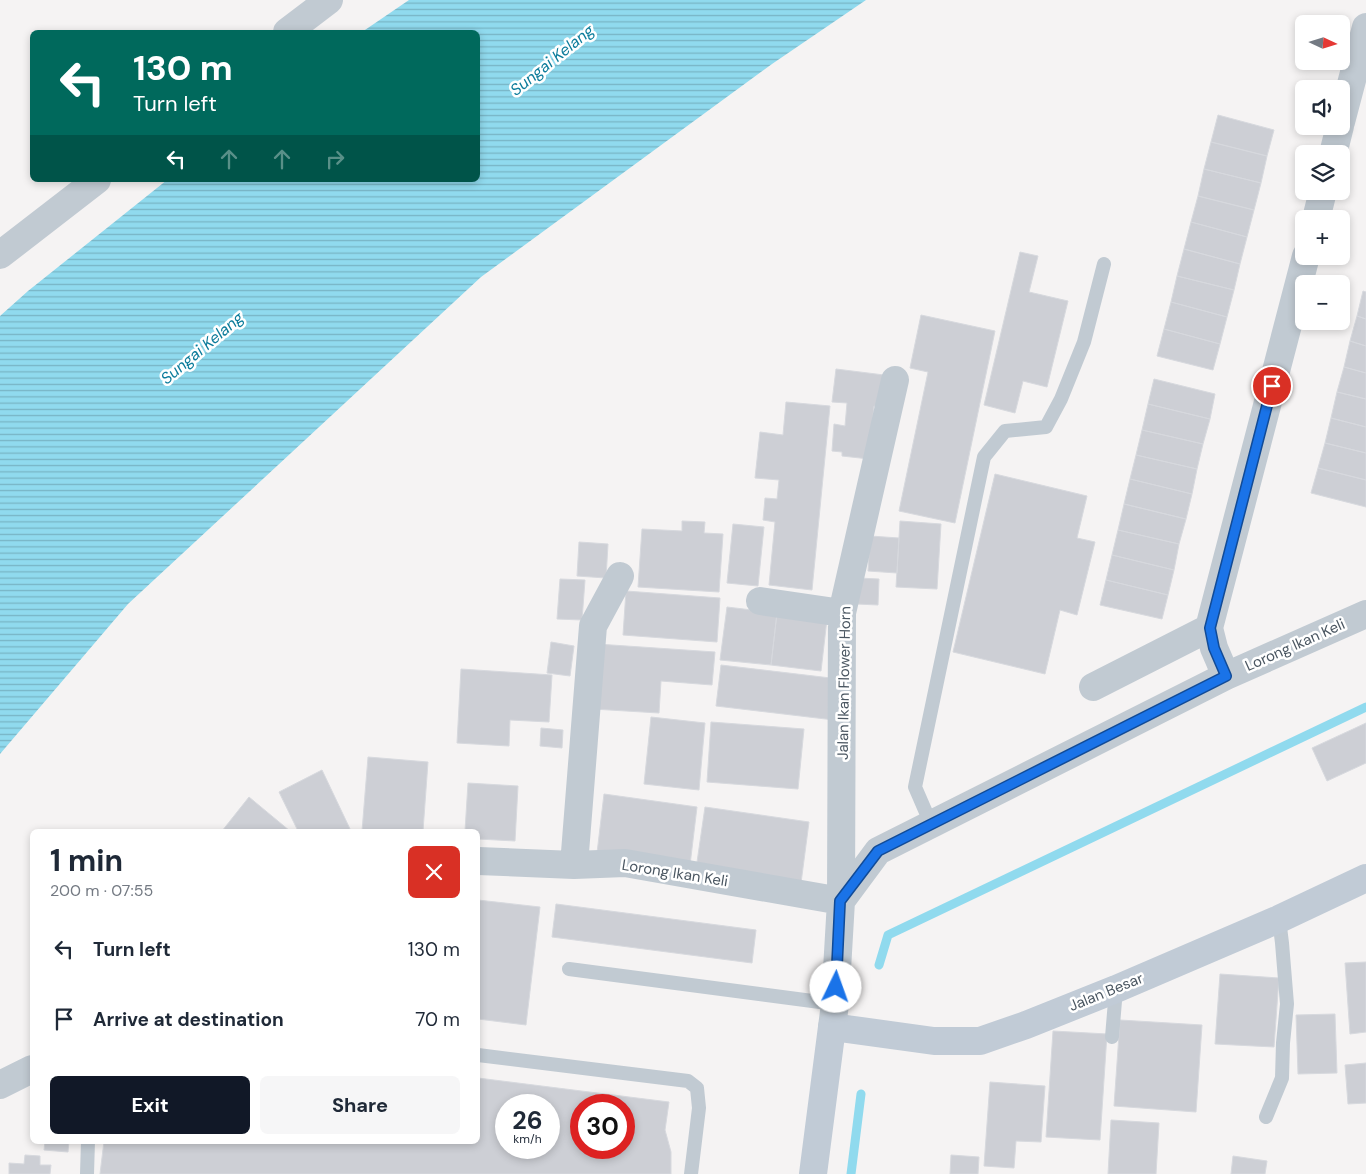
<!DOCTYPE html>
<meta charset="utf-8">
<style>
:root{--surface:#fff;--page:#f6f6f7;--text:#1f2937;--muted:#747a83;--accent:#111827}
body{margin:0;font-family:"DM Sans",sans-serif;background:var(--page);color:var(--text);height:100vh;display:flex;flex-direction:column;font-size:19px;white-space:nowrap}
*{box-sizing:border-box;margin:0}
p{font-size:16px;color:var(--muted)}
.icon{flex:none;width:28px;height:28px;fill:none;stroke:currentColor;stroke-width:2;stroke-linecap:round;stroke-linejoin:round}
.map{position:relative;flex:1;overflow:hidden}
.details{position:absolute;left:30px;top:829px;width:450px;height:315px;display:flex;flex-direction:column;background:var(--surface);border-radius:8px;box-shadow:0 2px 8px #0003}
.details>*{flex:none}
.hud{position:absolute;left:30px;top:30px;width:450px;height:152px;border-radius:8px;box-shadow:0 2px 8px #0003;background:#00695c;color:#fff;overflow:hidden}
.needle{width:32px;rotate:94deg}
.buttons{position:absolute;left:1295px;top:15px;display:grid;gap:10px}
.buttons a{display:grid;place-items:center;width:55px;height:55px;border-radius:8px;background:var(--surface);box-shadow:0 2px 8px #0003;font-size:25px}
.speed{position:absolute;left:495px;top:1094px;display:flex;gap:10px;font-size:25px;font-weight:700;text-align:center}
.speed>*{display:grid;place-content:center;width:65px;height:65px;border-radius:50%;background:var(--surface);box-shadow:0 2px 8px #0003;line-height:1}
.speed small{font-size:12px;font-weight:400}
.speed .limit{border:8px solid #d22;background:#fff;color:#111}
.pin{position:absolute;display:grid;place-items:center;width:42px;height:42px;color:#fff;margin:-21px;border:2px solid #fff;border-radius:50%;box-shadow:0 1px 5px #0007}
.me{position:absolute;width:55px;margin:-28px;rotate:3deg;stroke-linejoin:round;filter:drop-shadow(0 0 4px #0008)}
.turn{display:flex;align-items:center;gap:18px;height:105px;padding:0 20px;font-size:22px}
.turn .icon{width:65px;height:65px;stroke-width:2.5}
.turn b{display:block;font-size:35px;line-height:42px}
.lanes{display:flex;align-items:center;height:48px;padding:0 20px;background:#0003;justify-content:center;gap:25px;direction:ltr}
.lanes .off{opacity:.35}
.round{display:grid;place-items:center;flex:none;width:52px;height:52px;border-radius:8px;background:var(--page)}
.overview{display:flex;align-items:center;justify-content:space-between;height:85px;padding:0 20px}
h1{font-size:30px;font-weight:700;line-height:38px}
.cta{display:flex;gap:10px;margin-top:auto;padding:10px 20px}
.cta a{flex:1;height:58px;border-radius:8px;background:var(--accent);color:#fff;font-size:20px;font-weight:700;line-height:58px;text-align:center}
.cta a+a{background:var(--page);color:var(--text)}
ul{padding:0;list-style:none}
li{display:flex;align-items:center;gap:15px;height:70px;padding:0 20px}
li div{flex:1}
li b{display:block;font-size:19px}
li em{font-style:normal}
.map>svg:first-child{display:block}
</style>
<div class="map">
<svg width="1366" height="1174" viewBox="0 0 1366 1174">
<defs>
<pattern id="water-rules" width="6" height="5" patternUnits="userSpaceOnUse" patternTransform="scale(1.25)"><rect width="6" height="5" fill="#90daee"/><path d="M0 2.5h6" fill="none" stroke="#78b4c4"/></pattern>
</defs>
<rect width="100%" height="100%" fill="#f5f3f3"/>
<path fill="url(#water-rules)" d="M409,0h457l-94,64 -291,213 -353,327 -128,150v-438l28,-25 139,-111h311v-148h-116z"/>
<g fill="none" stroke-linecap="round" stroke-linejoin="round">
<path stroke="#90daee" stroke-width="9" d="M879,965l9,-30 478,-228
M851,1174l10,-80"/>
</g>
<path fill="#cdcfd5" stroke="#d7d9de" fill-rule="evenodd" d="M1218,115l56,15 -7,26 -56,-14z
M1211,142l56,14 -6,27 -57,-14z
M1204,169l57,14 -7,27 -56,-14z
M1198,196l56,14 -7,27 -56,-15z
M1191,222l56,15 -7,27 -56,-15z
M1184,249l56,15 -6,26 -57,-14z
M1020,252l18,4 -9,36 39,9 -21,86 -24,-6 -8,32 -31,-8z
M1177,276l57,14 -7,27 -56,-15z
M1363,291l3,1v27l-9,-3z
M1171,302l56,15 -7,27 -56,-15z
M921,315l74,16 -40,192 -56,-12 29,-139 -18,-4z
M1357,316l9,3v27l-16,-5z
M1164,329l56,15 -7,26 -56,-14z
M1350,341l16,5v27l-22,-6z
M1344,367l22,6v26l-29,-7z
M836,369l48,6 -3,32 -7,-1 -5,53 -27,-3v-4l-10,-1 2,-27 11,2 2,-23 -15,-1z
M1154,379l61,15 -5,25 -62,-15z
M1337,392l29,7v28l-35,-9z
M786,402l44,4 -18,184 -43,-5 6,-63 -12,-2 2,-22 12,1 2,-19 -24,-2 5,-46 23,3z
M1148,404l62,15 -7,25 -61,-14z
M1331,418l35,9v26l-41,-10z
M1142,430l61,14 -6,25 -61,-14z
M1325,443l41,10v27l-48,-12z
M1136,455l61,14 -5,25 -62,-15z
M1318,468l48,12v27l-55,-14z
M995,474l92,22 -10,42 18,4 -18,73 -17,-5 -15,64 -92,-22z
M1130,479l62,15 -6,25 -62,-15z
M1124,504l62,15 -7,25 -61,-14z
M682,521l23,1 -1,11 19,1 -4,58 -81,-5 4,-58 40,2z
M900,521l41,3 -4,65 -41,-2z
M733,524l31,3 -6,59 -31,-3z
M1118,530l61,14 -5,26 -62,-15z
M870,536l29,2 -2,35 -29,-2z
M579,542l29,2 -2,34 -29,-2z
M1112,555l62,15 -6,25 -62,-15z
M858,578l21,1 -1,26 -21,-1z
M560,579l25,1 -3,40 -25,-1z
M1106,580l62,15 -6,24 -62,-14z
M626,591l94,7 -3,44 -94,-7z
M727,607l50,6 -6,52 -51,-5z
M777,613l50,6 -6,52 -50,-6z
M551,642l23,4 -4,30 -23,-3z
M597,644l118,8 -3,33 -51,-4 -2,32 -66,-4z
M721,665l118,14 -5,41 -118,-14z
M461,669l91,6 -3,47 -39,-2 -1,26 -52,-3z
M651,717l54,6 -6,67 -55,-6z
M711,722l93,7 -6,60 -91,-7z
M1366,723v40l-39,18 -15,-33z
M541,728l22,2 -1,18 -22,-2z
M368,757l60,5 -5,69h-61z
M322,770l29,61h-53l-19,-39z
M468,783l50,3 -3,55 -37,-2v-8h-13z
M604,794l93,13 -7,58 -93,-12z
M249,797l41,34h-68z
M705,807l104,15 -8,61 -105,-14z
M478,900l62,7 -14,118 -48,-6z
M556,904l200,26 -4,33 -200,-26z
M1366,962v70l-16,2 -5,-71z
M1220,974l59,4 -5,69 -59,-3z
M1335,1014l2,59 -39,1 -2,-59z
M1120,1020l82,5 -6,87 -82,-6z
M1053,1031l54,3 -7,106 -54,-3z
M1366,1063v40l-18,1 -3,-39z
M478,1078l191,24 -4,28 6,22v22h-571l4,-33h374zM506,1105h43v43h-43zM581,1105h43v43h-43z
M990,1082l55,4 -4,56 -25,-1 -2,27 -30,-2z
M1111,1120l48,3 -3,51h-48z
M45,1141h24l-1,11 -24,-2z
M25,1155l15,1v9h11l-1,9h-41v-11l15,1z
M951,1155l28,2 -1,17h-28z
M1233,1156l34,5 -2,13h-34z"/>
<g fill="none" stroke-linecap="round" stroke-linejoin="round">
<path stroke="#c1cad2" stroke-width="14" d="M931,824l-16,-37 69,-330 21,-26 41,-4 15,-28 23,-57 20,-78
M569,969l266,35
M1112,1037l4,-48
M478,1055l210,26 9,7 2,20 -8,66
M1266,1117l16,-39 1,-35 4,-39 -5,-61 -3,-24
M87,1174l1,-33"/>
<path stroke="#c1cad2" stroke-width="28" d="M287,32l42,-32
M1341,122l25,-95
M1333,154l7,-28
M1316,219l7,-28
M0,255l97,-75
M760,601l82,12
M1226,676l-12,-28 -5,-20 97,-372
M1093,687l116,-59
M478,861l96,4 51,-2 216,38 1,-288 53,-233
M574,865l19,-239 27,-50
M832,1027l3,-23 6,-103 37,-50 348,-175 140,-62
M0,1085l32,-16"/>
<path stroke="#c1cbd6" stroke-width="28" d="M813,1174l19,-147 102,14h46l46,-16 90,-36 163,-70 87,-41"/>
</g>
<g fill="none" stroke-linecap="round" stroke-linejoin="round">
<g stroke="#114b97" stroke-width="12">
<path id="route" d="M836,987l4,-86 38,-50 348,-175 -12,-28 -4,-20 62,-242"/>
</g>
<use href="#route" stroke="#1a73e8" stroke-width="9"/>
</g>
<g text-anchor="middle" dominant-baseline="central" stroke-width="5" stroke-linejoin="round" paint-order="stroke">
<g font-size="15" fill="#4a5661" stroke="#fff">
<text transform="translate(1295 645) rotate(-24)">Lorong Ikan Keli</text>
<text transform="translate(844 683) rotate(-89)">Jalan Ikan Flower Horn</text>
<text transform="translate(675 873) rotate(9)">Lorong Ikan Keli</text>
<text transform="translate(1106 992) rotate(-22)">Jalan Besar</text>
</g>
<g font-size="16" font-style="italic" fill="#0c7c9b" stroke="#fff">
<text transform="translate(552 60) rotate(-39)">Sungai Kelang</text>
<text transform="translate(202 348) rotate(-40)">Sungai Kelang</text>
</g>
</g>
</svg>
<div class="buttons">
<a><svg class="needle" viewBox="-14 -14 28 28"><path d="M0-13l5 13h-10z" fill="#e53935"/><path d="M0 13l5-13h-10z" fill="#747a83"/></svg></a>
<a><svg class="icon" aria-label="sound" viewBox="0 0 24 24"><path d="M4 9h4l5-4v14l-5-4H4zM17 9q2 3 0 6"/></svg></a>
<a><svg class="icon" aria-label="layers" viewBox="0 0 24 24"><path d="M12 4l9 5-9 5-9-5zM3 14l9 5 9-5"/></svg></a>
<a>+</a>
<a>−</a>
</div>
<div class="speed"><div>26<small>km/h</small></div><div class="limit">30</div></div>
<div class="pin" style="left:1272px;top:386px;background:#d93025"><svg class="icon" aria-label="arrive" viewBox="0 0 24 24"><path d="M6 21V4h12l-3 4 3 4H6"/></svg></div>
<svg class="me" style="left:836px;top:987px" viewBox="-20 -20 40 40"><circle r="19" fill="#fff"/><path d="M0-13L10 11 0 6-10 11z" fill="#1a73e8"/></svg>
<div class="hud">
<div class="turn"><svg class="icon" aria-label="left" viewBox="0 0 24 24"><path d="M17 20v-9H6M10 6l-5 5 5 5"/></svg><div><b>130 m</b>Turn left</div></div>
<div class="lanes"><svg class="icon" aria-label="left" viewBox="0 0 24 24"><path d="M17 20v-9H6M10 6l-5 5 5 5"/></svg><svg class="icon off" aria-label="ahead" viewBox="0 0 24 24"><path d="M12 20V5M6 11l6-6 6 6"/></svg><svg class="icon off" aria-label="ahead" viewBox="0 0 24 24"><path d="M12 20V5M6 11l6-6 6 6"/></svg><svg class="icon off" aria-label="right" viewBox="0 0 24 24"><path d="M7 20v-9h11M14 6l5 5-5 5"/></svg></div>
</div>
<section class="details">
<div class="overview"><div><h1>1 min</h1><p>200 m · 07:55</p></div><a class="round" style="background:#d93025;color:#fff"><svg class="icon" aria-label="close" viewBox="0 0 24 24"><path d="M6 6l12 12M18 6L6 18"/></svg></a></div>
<ul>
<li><svg class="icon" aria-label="left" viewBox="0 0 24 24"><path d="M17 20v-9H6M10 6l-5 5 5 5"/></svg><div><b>Turn left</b></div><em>130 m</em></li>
<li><svg class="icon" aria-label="arrive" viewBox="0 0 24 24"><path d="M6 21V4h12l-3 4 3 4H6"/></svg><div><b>Arrive at destination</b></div><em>70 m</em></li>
</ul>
<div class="cta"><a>Exit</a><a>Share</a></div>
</section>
</div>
